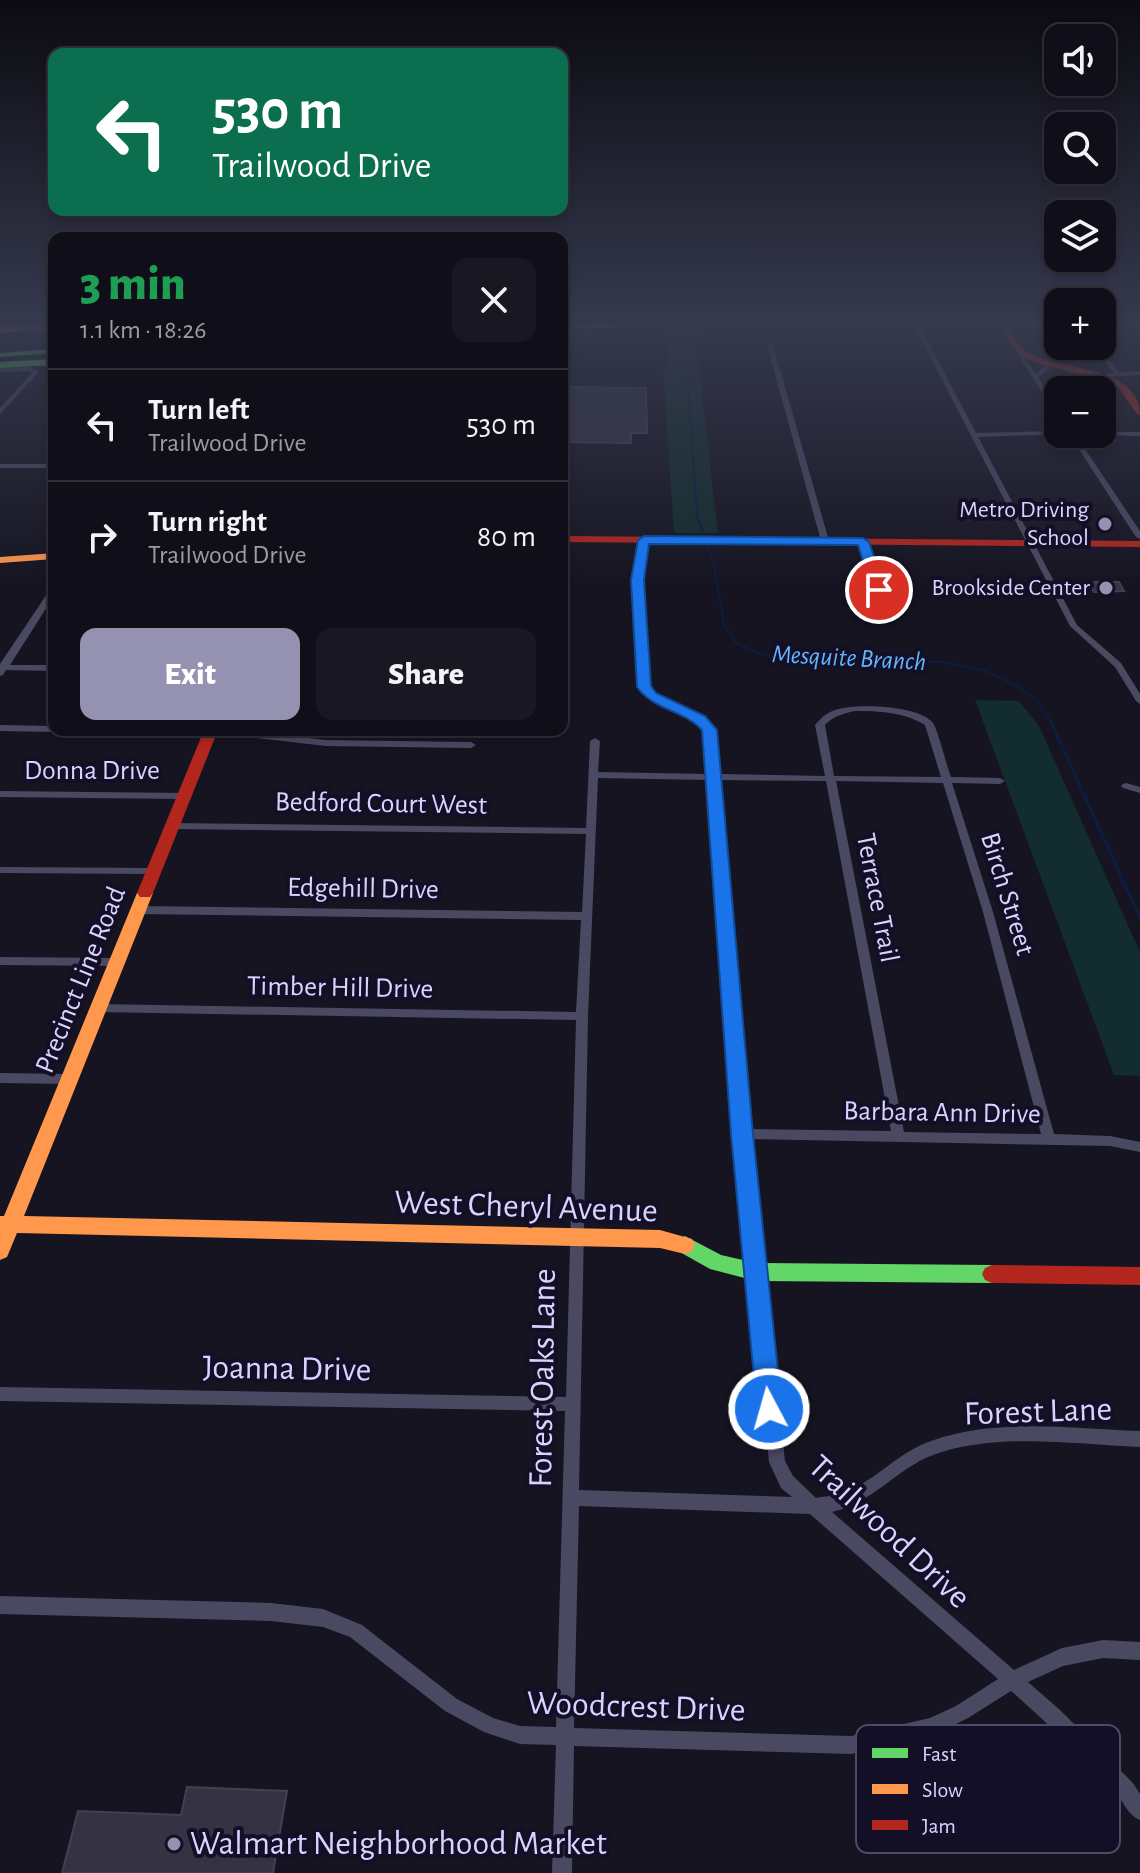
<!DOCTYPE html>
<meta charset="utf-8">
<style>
:root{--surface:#100f19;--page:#191822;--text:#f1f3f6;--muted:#9c9ca2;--line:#302f38;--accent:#9591b1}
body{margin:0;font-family:"Alegreya Sans",sans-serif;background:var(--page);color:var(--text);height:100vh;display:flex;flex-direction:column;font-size:30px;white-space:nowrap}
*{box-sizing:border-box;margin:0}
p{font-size:26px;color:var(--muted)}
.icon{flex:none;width:44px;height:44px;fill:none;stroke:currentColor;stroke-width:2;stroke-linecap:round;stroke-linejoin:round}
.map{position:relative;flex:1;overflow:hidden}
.side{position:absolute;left:48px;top:232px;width:520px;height:504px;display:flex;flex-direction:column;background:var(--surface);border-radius:16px;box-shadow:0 4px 12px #0003,0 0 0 2px var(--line)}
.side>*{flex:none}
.guide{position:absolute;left:48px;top:48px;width:520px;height:168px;border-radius:16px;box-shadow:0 4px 12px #0003,0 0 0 2px var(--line);background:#0b6e4f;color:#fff;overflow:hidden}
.controls{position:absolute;left:1044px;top:24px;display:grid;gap:16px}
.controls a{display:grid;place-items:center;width:72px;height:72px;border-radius:16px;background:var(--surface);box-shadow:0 4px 12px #0003,0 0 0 2px var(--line);font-size:40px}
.pin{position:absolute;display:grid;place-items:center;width:68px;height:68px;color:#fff;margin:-34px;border:4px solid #fff;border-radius:50%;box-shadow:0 2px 8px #0007}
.me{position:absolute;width:88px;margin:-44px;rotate:354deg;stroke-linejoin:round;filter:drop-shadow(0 0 6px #0008)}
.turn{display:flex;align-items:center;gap:28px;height:168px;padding:0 32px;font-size:36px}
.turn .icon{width:104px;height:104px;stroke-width:2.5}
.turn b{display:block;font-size:56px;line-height:68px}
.round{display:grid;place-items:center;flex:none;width:84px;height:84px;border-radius:16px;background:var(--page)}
.head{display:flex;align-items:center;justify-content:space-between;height:136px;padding:0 32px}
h1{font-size:48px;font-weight:800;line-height:60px;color:#1e9e55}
.cta{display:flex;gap:16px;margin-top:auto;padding:16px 32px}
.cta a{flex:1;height:92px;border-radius:16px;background:var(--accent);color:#fff;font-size:32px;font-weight:800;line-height:92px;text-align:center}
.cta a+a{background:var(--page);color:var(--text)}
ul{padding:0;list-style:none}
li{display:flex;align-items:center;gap:24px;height:112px;padding:0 32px;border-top:2px solid var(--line)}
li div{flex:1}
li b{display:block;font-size:30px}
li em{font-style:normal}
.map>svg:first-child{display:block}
</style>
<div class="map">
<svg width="1140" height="1873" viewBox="0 0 1140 1873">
<rect width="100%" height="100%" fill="#161421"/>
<path fill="#132c2d" d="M667,327h32l-3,15 22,191h-44l-11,-162 5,-1z
M975,700l44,1 20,25 101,226v124l-26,-1z"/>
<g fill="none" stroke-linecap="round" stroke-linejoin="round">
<path stroke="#0b1e41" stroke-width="2" d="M684,328l13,187 17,50 10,59 12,19 24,11 38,5 146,3 41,9 33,15 18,15 17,23"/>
<path stroke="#0b1e41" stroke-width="3" d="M1051,722l89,196"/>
</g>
<path fill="#343243" stroke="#433f54" stroke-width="2" d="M562,387l84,1 1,45h-16v10l-69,-1z
M1087,582h32l5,9 -30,1z
M187,1787l100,4 -14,82h-211l16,-62 103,4z"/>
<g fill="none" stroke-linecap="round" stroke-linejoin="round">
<path fill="#4a4962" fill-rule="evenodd" d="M913,324h6l57,109 82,-2v3h3l-83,3 99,188 44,38 19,31v10l-4,-3 -21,-34 -45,-41z
M770,343l3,2 56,196 -1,2 -7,-2 -54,-196z
M1092,346h6l22,27 20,-2v4l-37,2v-2l11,-2z
M1019,356h4l13,18 13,-11 5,1 -16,13 20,31v7l-3,-2z
M29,367l10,5 -39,42v-6l32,-35 -4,-2 -28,1v-4z
M1102,432h38v4l-40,-1 -1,-1h3z
M1069,434h6l65,97v8l-4,-2z
M0,464h54v4h-54z
M641,538l7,2 -7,60 5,82 8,12 49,23 9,11 5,46 108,2 -10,-51c6,-7 11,-12 20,-15 20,-7 84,-5 98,13 5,7 14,44 18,54l49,1 5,3 -5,3 -48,-1 41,129 61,222 56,2 30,6v10l-30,-6 -361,-7 36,322 8,15 23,22c10,-2 21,-2 30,-6 31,-13 53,-40 85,-51 66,-24 141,-12 209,-10v16c-65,-3 -145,-15 -207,8 -37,14 -60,48 -101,57l182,158 48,-22 41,-8 37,2v18l-37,-2 -40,8 -35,16 32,28 73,73 7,11v26c-12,-4 -16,-18 -24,-27 -34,-36 -68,-70 -105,-102l-43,27 -36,18 -81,18 -277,-8 -2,127h-20l4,-128 -36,-1 -36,-12 -39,-21 -95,-74 -27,-10 -52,-6 -271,-7v-18l271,7 52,6 39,16 95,74 36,19 27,8 36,1 9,-316 -565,-10v-14l566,10 10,-377 -478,-8 -4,-1 -2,-3 2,-3 4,-1 478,8 5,-92 -444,-6 -5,-4 5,-4 445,6 4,-78 -414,-5 -5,-3 5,-3 414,5 4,-87 5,-3 5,3 -2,31 110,2 -4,-44 -7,-9 -49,-23 -10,-16 -5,-82zM855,711c24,0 49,1 70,14l16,52 -107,-1 -9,-51c8,-9 17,-11 30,-14zM598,778l110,2 28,354 33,328 12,26 11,9 -213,-7 9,-474zM718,780l108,1 65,350 -143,-2zM836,781l107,2 40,129 58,222 -137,-2zM579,1506l231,8 188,165 -42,27 -26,12 -79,18 -277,-8z
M860,540l7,2 24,74 -1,2h-6l-1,-2 -24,-74z
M51,588h3v8l-44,69h44v6l-48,-1 -3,5 -3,1v-12z
M0,725l54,1v4h4l-4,2 -54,-1z
M209,730h29l88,10 145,2 5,3 -5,3 -145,-2 -112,-13z
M1126,783l14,4v6l-17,-5 -2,-2 2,-2z
M0,791l184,2 5,3 -5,3 -184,-2z
M0,867l153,1 5,3 -5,3 -153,-1z
M0,957l116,1 6,4 -6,4 -116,-1z
M0,1073l69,1 4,2 2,3 -2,3 -4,2 -69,-1z"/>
<path fill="#63d668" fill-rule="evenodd" d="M927,324h131v3l-127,-1z
M54,349v4l-54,4v-4z
M54,359v6l-54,3v-6z
M685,1236l36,19 35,8 236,2 7,3 3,6 -3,6 -7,3 -236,-2 -46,-12 -32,-18 -3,-6 3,-6z"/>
<path fill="#ff974d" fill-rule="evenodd" d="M54,324v5l-54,4v-7z
M675,324l-4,2 -109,3v-4z
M54,553v6l-54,4v-6z
M145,888l8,5 -129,323 636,14 32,9 3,6 -3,6 -7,3 -25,-6 -643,-15 -10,24 -7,3v-44h4l133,-323z"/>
<path fill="#b3261e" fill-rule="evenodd" d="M562,324h42l-42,4z
M997,324h8c7,9 14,23 23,29 32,18 112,12 112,62l-3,-1 -18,-26 -10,-7 -70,-17 -20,-9z
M1102,324h38v4l-38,-1z
M562,536l578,5v6l-578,-5z
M204,730h14l-65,163 -3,4h-10l-3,-4z
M992,1265l148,2v18l-148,-2 -7,-3 -3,-6 3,-6z"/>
</g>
<linearGradient id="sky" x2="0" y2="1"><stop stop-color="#0c0b12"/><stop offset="0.55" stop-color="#363a4e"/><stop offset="1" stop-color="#363a4e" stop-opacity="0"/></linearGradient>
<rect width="1140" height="586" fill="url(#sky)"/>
<path fill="#1a73e8" stroke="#114b97" stroke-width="2" d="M644,536l219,2 6,4 16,48 -6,3 -7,-3 -14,-45 -209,-1 -5,36 7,106 5,7 49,23 12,14 36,404 29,275 -4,9 -9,3 -9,-3 -3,-9 -26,-275 -29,-404c-18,-20 -49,-20 -65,-43l-6,-107 7,-40z"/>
<g fill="#9591b1" stroke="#130f26" stroke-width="3">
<circle cx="1105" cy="524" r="8"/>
<circle cx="1106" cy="588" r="8"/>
<circle cx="174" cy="1844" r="8"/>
</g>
<g text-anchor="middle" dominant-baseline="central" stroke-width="8" stroke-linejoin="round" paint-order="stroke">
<g font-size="24" fill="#d9d4ff" stroke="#130f26" text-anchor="end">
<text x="1089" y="510">Metro Driving<tspan x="1089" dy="28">School</tspan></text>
<text x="1090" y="588">Brookside Center</text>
</g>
<g font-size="26" font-style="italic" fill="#62b6ff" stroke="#130f26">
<text transform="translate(849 658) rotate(3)">Mesquite Branch</text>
</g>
<g font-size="28" fill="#d9d4ff" stroke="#130f26">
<text x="92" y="771">Donna Drive</text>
<text transform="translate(381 804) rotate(1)">Bedford Court West</text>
<text transform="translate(363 889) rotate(1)">Edgehill Drive</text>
<text transform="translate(1007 894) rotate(73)">Birch Street</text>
<text transform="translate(877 898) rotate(79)">Terrace Trail</text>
<text transform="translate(81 980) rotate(-68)">Precinct Line Road</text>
<text transform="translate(340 988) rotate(1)">Timber Hill Drive</text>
<text transform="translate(942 1113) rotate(1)">Barbara Ann Drive</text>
</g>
<g font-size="34" fill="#d9d4ff" stroke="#130f26">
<text transform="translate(526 1207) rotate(2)">West Cheryl Avenue</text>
<text transform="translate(287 1369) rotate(1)">Joanna Drive</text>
<text transform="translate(543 1378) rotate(-89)">Forest Oaks Lane</text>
<text transform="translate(1038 1412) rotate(-2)">Forest Lane</text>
<text transform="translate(889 1532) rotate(43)">Trailwood Drive</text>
<text transform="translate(636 1707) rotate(2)">Woodcrest Drive</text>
</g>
<g font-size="34" fill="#d9d4ff" stroke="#130f26" text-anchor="start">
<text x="190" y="1844">Walmart Neighborhood Market</text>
</g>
</g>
<rect x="856" y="1725" width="264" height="128" rx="12" fill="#130f26" stroke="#4e4a67" stroke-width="2"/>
<rect x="872" y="1748" width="36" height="10" fill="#63d668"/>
<rect x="872" y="1784" width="36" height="10" fill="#ff974d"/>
<rect x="872" y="1820" width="36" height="10" fill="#b3261e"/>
<g font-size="22" fill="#d9d4ff">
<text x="922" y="1761">Fast</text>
<text x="922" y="1797">Slow</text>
<text x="922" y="1833">Jam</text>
</g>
</svg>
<div class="controls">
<a><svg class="icon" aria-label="sound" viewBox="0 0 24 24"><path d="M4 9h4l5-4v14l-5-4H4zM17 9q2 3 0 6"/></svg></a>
<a><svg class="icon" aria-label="search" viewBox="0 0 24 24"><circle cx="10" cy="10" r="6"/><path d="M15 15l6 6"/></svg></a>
<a><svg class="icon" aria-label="layers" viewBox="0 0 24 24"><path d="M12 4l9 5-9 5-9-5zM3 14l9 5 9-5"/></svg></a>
<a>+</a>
<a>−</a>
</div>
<div class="pin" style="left:879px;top:590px;background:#d93025"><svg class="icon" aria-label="arrive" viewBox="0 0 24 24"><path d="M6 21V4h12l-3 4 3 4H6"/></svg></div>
<svg class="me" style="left:769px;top:1409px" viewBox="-20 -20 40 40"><circle r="17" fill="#1a73e8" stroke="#fff" stroke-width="3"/><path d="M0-11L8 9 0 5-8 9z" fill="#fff"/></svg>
<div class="guide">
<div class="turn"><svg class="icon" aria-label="left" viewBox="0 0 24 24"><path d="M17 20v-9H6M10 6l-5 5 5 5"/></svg><div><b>530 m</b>Trailwood Drive</div></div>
</div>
<section class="side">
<div class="head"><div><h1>3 min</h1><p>1.1 km · 18:26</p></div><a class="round"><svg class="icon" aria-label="close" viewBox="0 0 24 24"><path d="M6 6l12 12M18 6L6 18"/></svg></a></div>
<ul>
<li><svg class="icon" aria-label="left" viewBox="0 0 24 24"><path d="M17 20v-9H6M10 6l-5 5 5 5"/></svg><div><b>Turn left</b><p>Trailwood Drive</p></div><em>530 m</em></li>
<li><svg class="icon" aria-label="right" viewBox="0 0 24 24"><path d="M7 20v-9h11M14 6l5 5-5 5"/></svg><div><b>Turn right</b><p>Trailwood Drive</p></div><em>80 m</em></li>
</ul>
<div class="cta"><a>Exit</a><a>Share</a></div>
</section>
</div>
